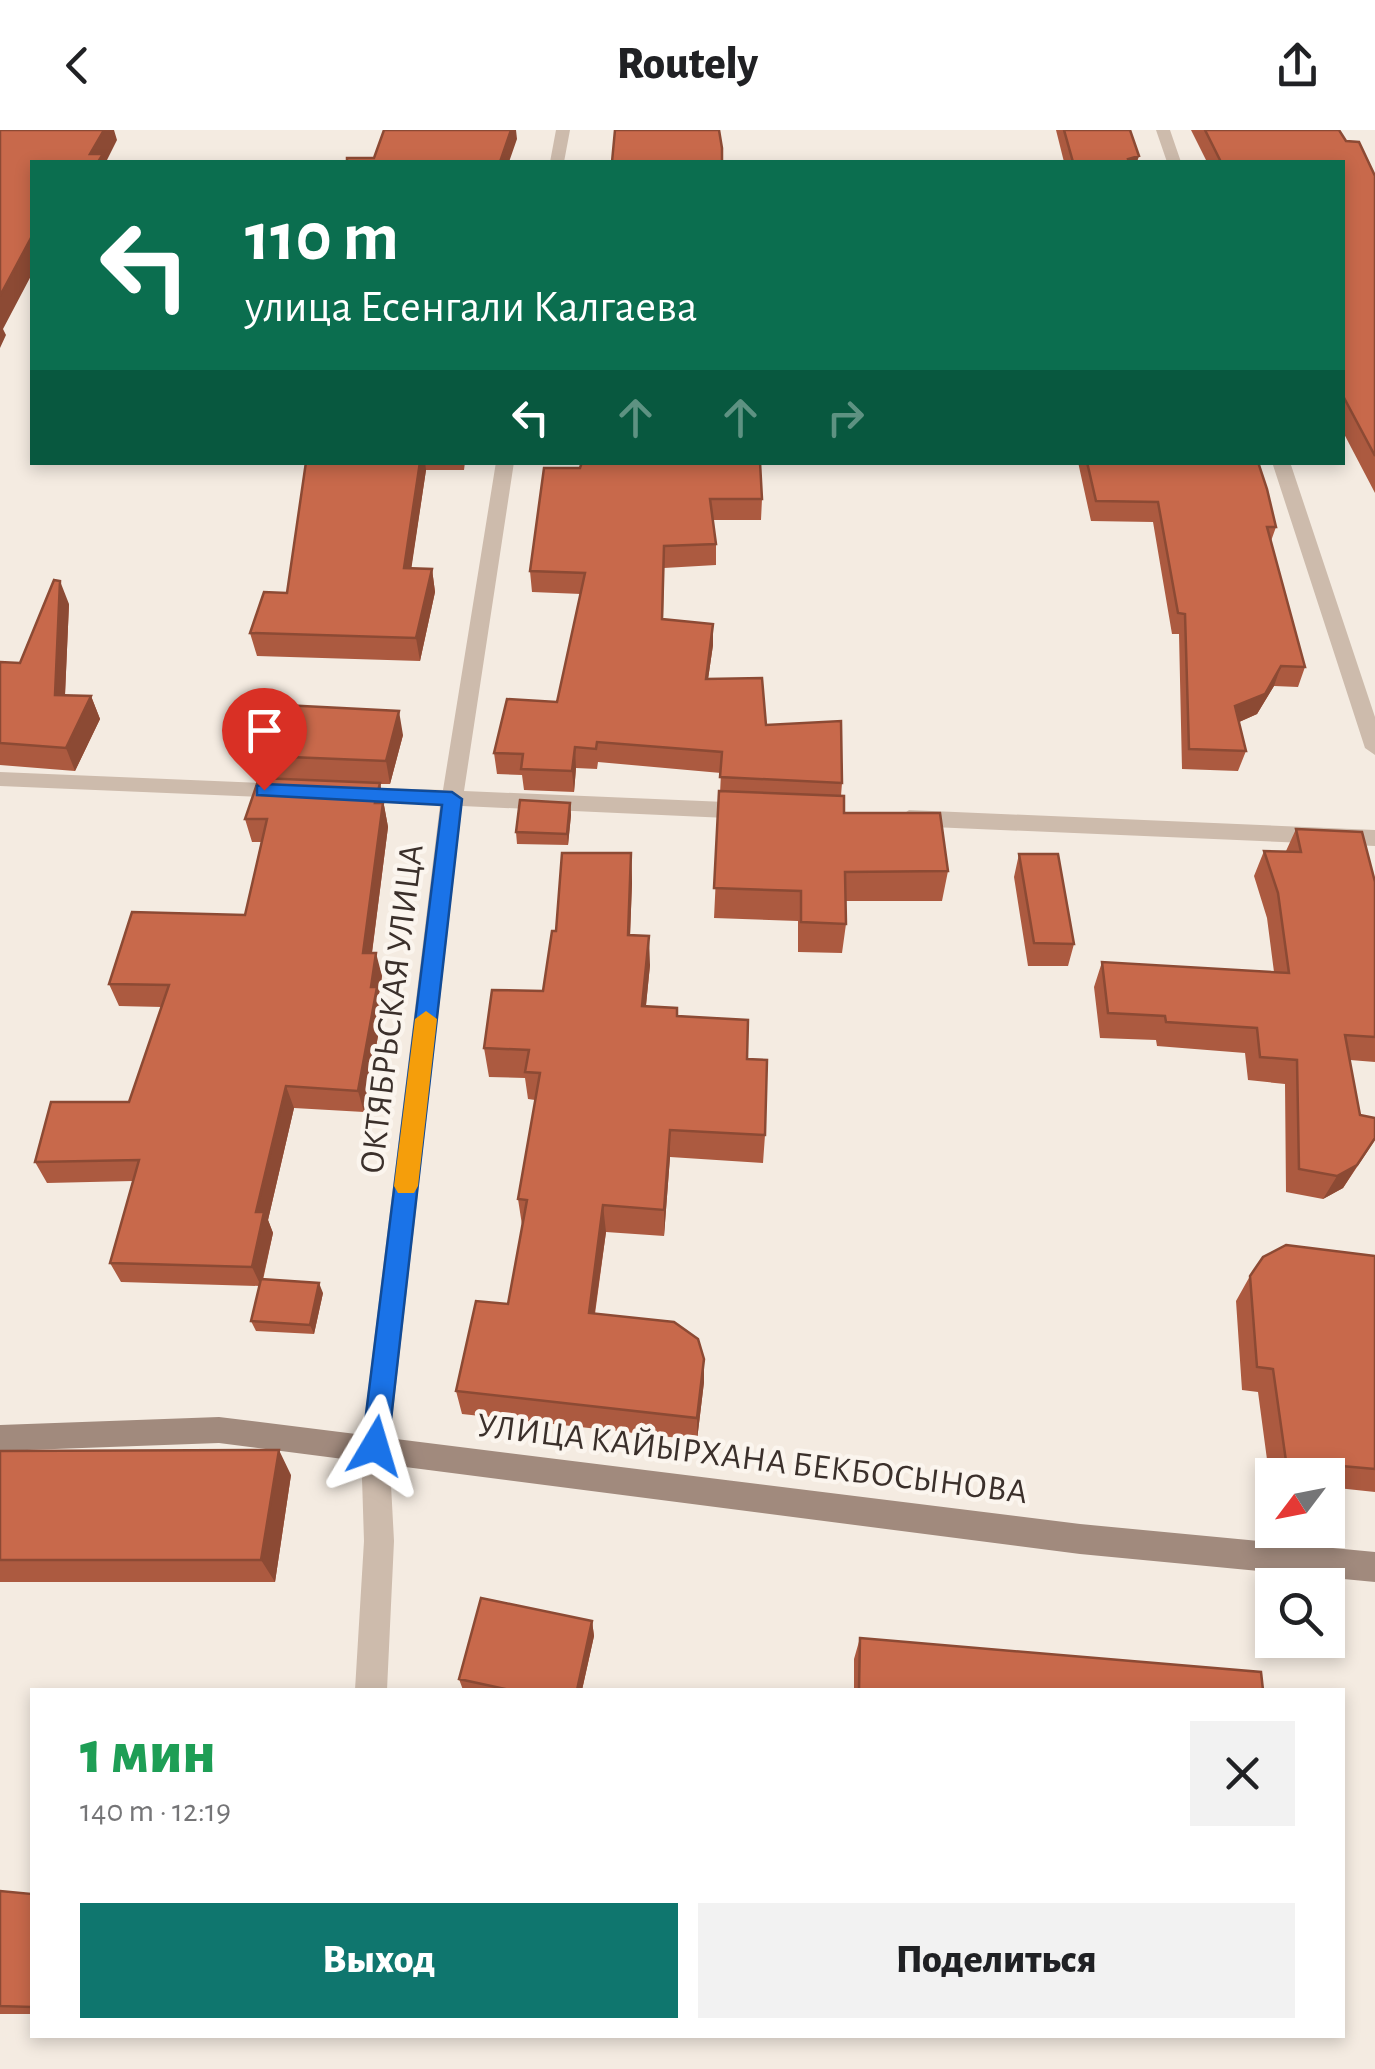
<!DOCTYPE html>
<html lang="ru">
<meta charset="utf-8">
<style>
:root{--surface:#fff;--page:#f2f2f2;--text:#202124;--muted:#757577;--accent:#0f766e}
body{margin:0;font-family:"Alegreya Sans",sans-serif;background:var(--page);color:var(--text);height:100vh;display:flex;flex-direction:column;font-size:38px;white-space:nowrap}
*{box-sizing:border-box;margin:0}
p{font-size:32px;color:var(--muted)}
.icon{flex:none;width:55px;height:55px;fill:none;stroke:currentColor;stroke-width:2;stroke-linecap:round;stroke-linejoin:round}
.map{position:relative;flex:1;overflow:hidden}
.side{position:absolute;left:30px;top:1558px;width:1315px;height:350px;display:flex;flex-direction:column;background:var(--surface);border-radius:0px;box-shadow:0 5px 15px #0003}
.side>*{flex:none}
.top-card{position:absolute;left:30px;top:30px;width:1315px;height:305px;border-radius:0px;box-shadow:0 5px 15px #0003;background:#0b6e4f;color:#fff;overflow:hidden}
.needle{width:65px;rotate:238deg}
.fabs{position:absolute;left:1255px;top:1328px;display:grid;gap:20px}
.fabs a{display:grid;place-items:center;width:90px;height:90px;border-radius:0px;background:var(--surface);box-shadow:0 5px 15px #0003;font-size:50px}
.pin{position:absolute;display:grid;place-items:center;width:85px;height:85px;color:#fff;margin:-102px -42px;border-radius:50% 50% 50% 0;rotate:-45deg;box-shadow:0 0 10px #0007}
.pin .icon{rotate:45deg}
.me{position:absolute;width:110px;margin:-55px;rotate:7deg;stroke-linejoin:round;filter:drop-shadow(0 0 8px #0008)}
.turn{display:flex;align-items:center;gap:35px;height:210px;padding:0 50px;font-size:45px}
.turn .icon{width:130px;height:130px;stroke-width:2.5}
.turn b{display:block;font-size:70px;line-height:85px}
.lanes{display:flex;align-items:center;height:95px;padding:0 50px;background:#0003;justify-content:center;gap:50px;direction:ltr}
.lanes .off{opacity:.35}
.round{display:grid;place-items:center;flex:none;width:105px;height:105px;border-radius:0px;background:var(--page)}
.summary{display:flex;align-items:center;justify-content:space-between;height:170px;padding:0 50px}
h1{font-size:60px;font-weight:800;line-height:75px;color:#1e9e55}
.button{display:flex;gap:20px;margin-top:auto;padding:20px 50px}
.button a{flex:1;height:115px;border-radius:0px;background:var(--accent);color:#fff;font-size:40px;font-weight:800;line-height:115px;text-align:center}
.button a+a{background:var(--page);color:var(--text)}
header{display:flex;justify-content:space-between;align-items:center;height:130px;padding:0 50px;background:var(--surface);font-size:45px;font-weight:800}
.map>svg:first-child{display:block}
</style>
<header><svg class="icon" aria-label="back" viewBox="0 0 24 24"><path d="M15 5l-7 7 7 7"/></svg>Routely<svg class="icon" aria-label="share" viewBox="0 0 24 24"><path d="M12 15V3M7 8l5-5 5 5M5 13v7h14v-7"/></svg></header>
<div class="map">
<svg width="1375" height="1939" viewBox="0 0 1375 1939">
<rect width="100%" height="100%" fill="#f4ebe1"/>
<g fill="none" stroke-linecap="round" stroke-linejoin="round">
<path fill="#cdbbac" fill-rule="evenodd" d="M556,0h14l-6,32h-14z
M1156,0h14l11,32h-14z
M496,332h18l-50,329 285,12 11,8 -11,8 -287,-13 -73,641 5,94 -7,149h-32l9,-149 -3,-94 79,-642 -90,-4 -11,-7 11,-7 93,3z
M1272,332h18l85,255v38l-10,-7z
M0,642l285,12 11,7 -11,7 -285,-12z
M909,680l466,20v16l-466,-20 -11,-8z"/>
<path fill="#a18a7d" fill-rule="evenodd" d="M219,1287l861,107 295,28v30l-295,-28 -861,-111 -219,8v-26z"/>
</g>
<path fill="#ac5a40" d="M1056,0h74l7,32h-73z
M1191,0h148l7,11 29,35v317l-33,-63v-268h-135z
M306,332h159l-1,8h-38l-15,98 21,1 3,23 -15,69 -163,-5 -7,-23 37,-40z
M1078,332h180l18,65 -5,14 34,126 -7,20 -24,-1 -17,28 -18,8 7,29 -8,20 -56,-2 -3,-135h-7l-19,-112 -62,-1z
M580,338l182,31 -1,21h-48l3,24v21l-52,3 -1,51 50,5v21l-5,34 134,104 -1,13 3,17 104,58 -6,30h-97l1,23 -4,29 -44,-1v-31l-84,-3 7,-145 -123,-11 -1,7 -21,-1 -2,24 -50,-2 -2,-15 -25,-1 -3,-21 63,-51 24,-108 -49,-2 -2,-21z
M69,474l-4,91 26,1 9,23 -25,52 -75,-6v-103l20,1z
M403,605l-13,49h-10l8,43 -16,126 10,23 -3,18 4,15 -19,103 -70,-4 -26,112 5,13 -10,47 60,13 -9,41 -58,-3 -5,-10 9,-35 -139,-4 -11,-19 23,-82 -86,2 -12,-21 94,-60 33,-95 -43,-1 -10,-22 136,-69 16,-73h-9l-7,-23 27,-41 -6,-22z
M570,673l1,12 -3,30 -51,-1 -1,-12z
M1296,699l79,53v180l-25,-2 10,55 15,3v22l-32,48 -20,11 -37,-7 -1,-108 -37,-4 -3,-27 -88,-7 -1,-6 -56,-2 -6,-51 8,-25 172,10 -7,-54 -13,-42 10,-25h22z
M631,723l1,30 -2,52 20,30 -4,41 31,10 70,43 18,76 -2,28 -93,-6 -6,79 -58,-4 -11,82 109,68 -7,58 -235,-26 -6,-23 52,-87 14,-79 -4,-26 17,-99 -7,-1 -3,-21 -36,-1 -5,-29 59,-57 13,-60z
M1019,724l55,90 -6,22h-40l-14,-89z
M1375,1126v236l-47,-5v-12h-56v7h-2l-12,-90 -16,-2 -6,-89 14,-25z
M0,1321l291,24 -16,107h-275z
M592,1491l2,15 -12,54h-119l-4,-11z
M860,1508l403,52h-409v-31z
M32,1758v126h-32v-123l31,3z"/>
<path fill="#8c4a34" d="M104,0h10l3,10 -11,22h-14l-2,-8z
M510,0h6l1,9 -8,23h-9z
M1139,26l-2,6h-10l1,-3z
M32,106v38l-29,55 3,6 -6,13v-52z
M420,332h5l1,8 -18,121 -4,-23z
M432,439l3,23 -15,69 -4,-23z
M60,451l9,23 -5,113 -9,-22z
M713,494v21l-8,55 1,-21z
M1281,536l-7,20 -17,28 -29,13 7,-21z
M91,566l9,23 -25,52 -9,-23z
M399,581l4,24 -13,49 -4,-23z
M575,617l1,21 -2,24 -2,-21z
M380,653l8,44 -19,148 -6,-22 12,-150z
M570,673l1,12 -3,30 -1,-11z
M631,723l1,30 -3,81 -1,-29z
M649,806l1,29 -7,69 -1,-28z
M376,823l6,23 -3,18 4,15 -19,103 -6,-21 13,-104z
M286,956l8,22 -26,112 5,13 -12,53 -9,-19 4,-55z
M670,1000v27l-6,79v-26z
M1375,1008l-32,50 -20,11 14,-23z
M603,1075l3,27 -15,106 -2,-25z
M319,1153l4,10 -9,41 -4,-9z
M704,1229v23l-7,58v-22z
M279,1320l12,25 -16,107 -14,-22z
M592,1491l2,15 -12,54h-5z"/>
<path fill="#c8694b" stroke="#8c4a34" stroke-width="2.5" d="M0,0h104l-14,24h13l-5,8h-66v74l-32,60z
M384,0h127l-11,32h-153v-4h27z
M615,0h104l3,18v14h-110z
M1064,0h66l9,26 -11,3 1,3h-56z
M1205,0h134l7,11 13,1 16,34v280l-33,-62v-232h-121z
M306,332h114l-16,106 28,1 -16,69 -166,-5 14,-41 23,1z
M582,332h178l2,37h-52l6,45 -52,2 -2,73 51,5 -7,55 56,-1 4,47 75,-4 1,62 -122,-6 2,-25 -125,-10 -1,7 -21,-2 -3,24 -51,-2 2,-15 -29,-1 13,-54 50,3 28,-129 -55,-2 14,-103h36z
M1087,332h171l9,27 9,38h-9l38,140 -24,-1 -16,28 -30,12 11,45 -57,-2 -4,-135 -7,-1 -20,-111 -62,-1z
M54,450l6,1 -5,114 36,1 -25,52 -66,-5v-81l20,1z
M283,575l116,6 -13,50 -120,-5z
M259,648l121,5 -5,20h8l-20,150h13l-5,34h6l-19,104 -72,-5 -30,126h8l-12,55 -142,-4 29,-103 -104,2 16,-60h78l40,-117 -60,-1 23,-72 113,3 22,-96h-22z
M719,661l125,5v17h96l8,58 -103,1 1,52 -45,-2v-31l-87,-3z
M520,670l50,3 -3,31 -51,-2z
M1296,699l66,3 13,50v155l-30,-2 15,80 15,3v20l-18,27 -20,11 -38,-7 -2,-109 -37,-3 -3,-29 -91,-6 -1,-6 -57,-3 -6,-51 187,11 -11,-80 -14,-42 37,1z
M562,723h69l-3,82 21,1 -7,70 35,2v8l71,4 -1,39 20,1 -2,75 -95,-5 -6,80 -61,-5 -14,108 85,9 24,17 6,20 -7,59 -241,-27 20,-90 32,3 19,-104 -9,-1 22,-126 -15,-1 4,-22 -45,-2 8,-58 51,1 9,-60h4z
M1019,724h39l16,90 -40,-1z
M1286,1115l89,11v213l-89,-8 -13,-92 -16,-2 -7,-91 13,-19z
M261,1149l58,4 -9,42 -59,-4z
M279,1320l-18,110h-261v-109z
M481,1468l111,23 -15,69h-67l-51,-11z
M860,1508l401,34 2,18h-404z
M32,1758v119l-32,-1v-115l31,3z"/>
<path fill="#1a73e8" stroke="#114b97" stroke-width="2.5" d="M264,654l188,8 10,7 -74,647 -4,9 -9,4 -10,-4 -3,-9 80,-641 -185,-10v-9z"/>
<path fill="#f59e0b" d="M426,881l11,8 -19,167 -4,7h-16l-4,-7 21,-167z"/>
<g text-anchor="middle" dominant-baseline="central" stroke-width="9" stroke-linejoin="round" paint-order="stroke">
<g font-size="35" fill="#3b302b" stroke="#fbf5ee">
<text transform="translate(392 879) rotate(-83)">ОКТЯБРЬСКАЯ УЛИЦА</text>
<text transform="translate(752 1329) rotate(7)">УЛИЦА КАЙЫРХАНА БЕКБОСЫНОВА</text>
</g>
</g>
</svg>
<div class="fabs">
<a><svg class="needle" viewBox="-14 -14 28 28"><path d="M0-13l5 13h-10z" fill="#e53935"/><path d="M0 13l5-13h-10z" fill="#757577"/></svg></a>
<a><svg class="icon" aria-label="search" viewBox="0 0 24 24"><circle cx="10" cy="10" r="6"/><path d="M15 15l6 6"/></svg></a>
</div>
<div class="pin" style="left:264px;top:660px;background:#d93025"><svg class="icon" aria-label="arrive" viewBox="0 0 24 24"><path d="M6 21V4h12l-3 4 3 4H6"/></svg></div>
<svg class="me" style="left:375px;top:1316px" viewBox="-20 -20 40 40"><path d="M0-17L14 15 0 8-14 15z" fill="#1a73e8" stroke="#fff" stroke-width="4"/></svg>
<div class="top-card">
<div class="turn"><svg class="icon" aria-label="left" viewBox="0 0 24 24"><path d="M17 20v-9H6M10 6l-5 5 5 5"/></svg><div><b>110 m</b>улица Есенгали Калгаева</div></div>
<div class="lanes"><svg class="icon" aria-label="left" viewBox="0 0 24 24"><path d="M17 20v-9H6M10 6l-5 5 5 5"/></svg><svg class="icon off" aria-label="ahead" viewBox="0 0 24 24"><path d="M12 20V5M6 11l6-6 6 6"/></svg><svg class="icon off" aria-label="ahead" viewBox="0 0 24 24"><path d="M12 20V5M6 11l6-6 6 6"/></svg><svg class="icon off" aria-label="right" viewBox="0 0 24 24"><path d="M7 20v-9h11M14 6l5 5-5 5"/></svg></div>
</div>
<section class="side">
<div class="summary"><div><h1>1 мин</h1><p>140 m · 12:19</p></div><a class="round"><svg class="icon" aria-label="close" viewBox="0 0 24 24"><path d="M6 6l12 12M18 6L6 18"/></svg></a></div>
<div class="button"><a>Выход</a><a>Поделиться</a></div>
</section>
</div>
